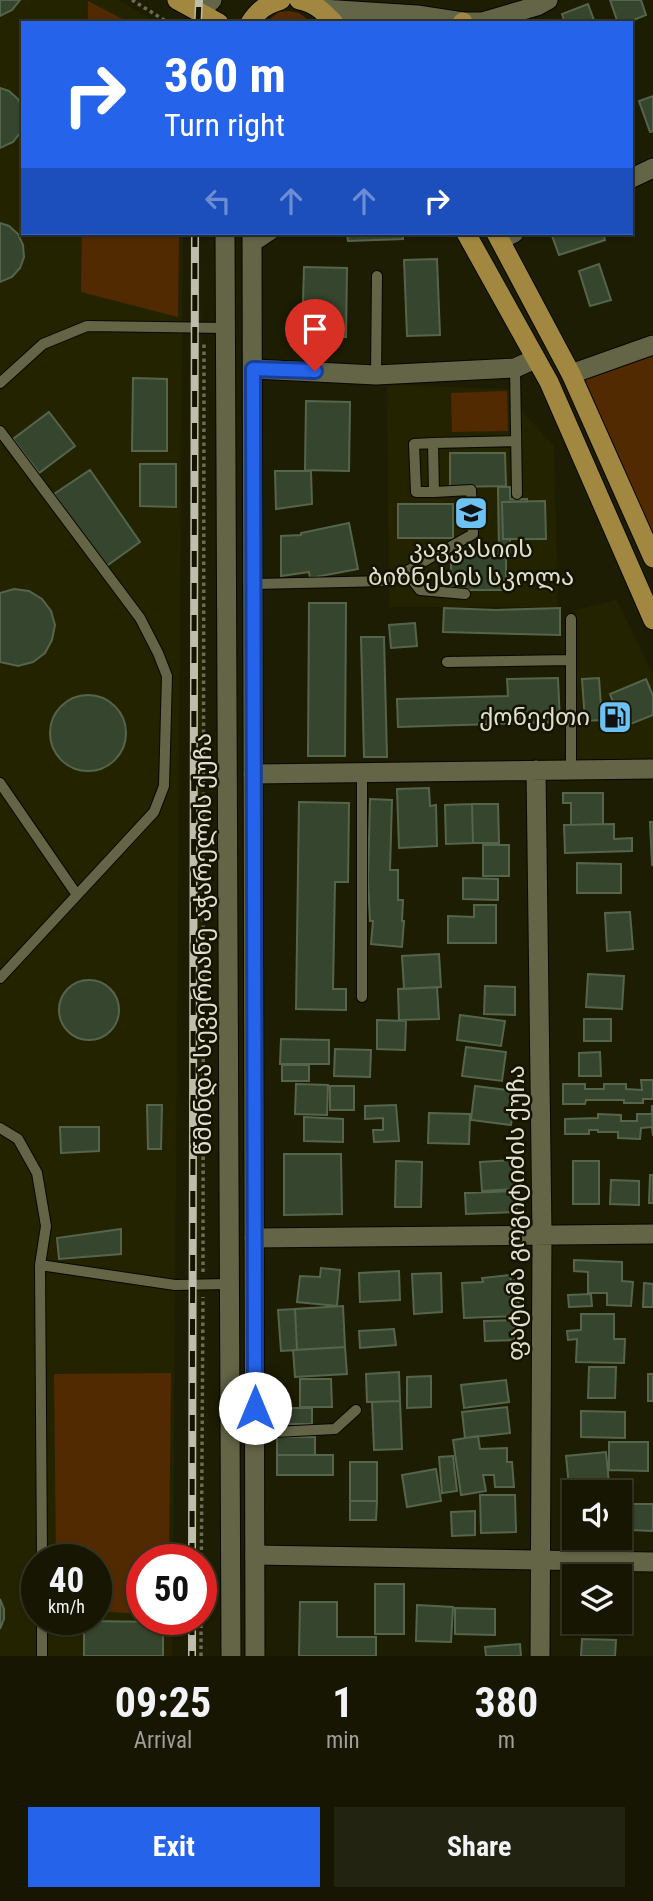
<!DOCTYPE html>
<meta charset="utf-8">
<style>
:root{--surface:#161602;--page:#232311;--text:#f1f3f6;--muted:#9e9f99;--line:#353524;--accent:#2563eb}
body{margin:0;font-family:"Roboto Condensed","Noto Sans Georgian",sans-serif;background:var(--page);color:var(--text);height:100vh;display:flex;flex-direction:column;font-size:26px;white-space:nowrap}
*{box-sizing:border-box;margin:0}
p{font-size:23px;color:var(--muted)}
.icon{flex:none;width:38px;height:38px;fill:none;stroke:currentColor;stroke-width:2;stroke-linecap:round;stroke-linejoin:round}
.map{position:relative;height:1656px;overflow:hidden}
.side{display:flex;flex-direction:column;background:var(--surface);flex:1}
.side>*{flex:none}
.hud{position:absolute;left:21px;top:21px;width:612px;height:214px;border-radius:0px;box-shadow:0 2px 5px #0004,0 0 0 2px var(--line);background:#2563eb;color:#fff;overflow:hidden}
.controls{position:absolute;left:562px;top:1480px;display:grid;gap:14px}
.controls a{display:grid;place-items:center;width:70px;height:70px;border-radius:0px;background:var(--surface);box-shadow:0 2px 5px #0004,0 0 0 2px var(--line);font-size:35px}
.speed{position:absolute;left:21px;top:1544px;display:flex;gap:14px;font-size:35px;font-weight:700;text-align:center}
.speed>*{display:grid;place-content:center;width:91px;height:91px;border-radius:50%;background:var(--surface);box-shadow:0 2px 5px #0004,0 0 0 2px var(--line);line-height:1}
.speed small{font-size:18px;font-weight:400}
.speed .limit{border:10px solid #d22;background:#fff;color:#111}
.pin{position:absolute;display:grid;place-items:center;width:60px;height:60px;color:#fff;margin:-72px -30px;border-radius:50% 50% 50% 0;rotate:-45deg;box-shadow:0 0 7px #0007}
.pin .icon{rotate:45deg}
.me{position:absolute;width:77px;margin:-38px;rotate:0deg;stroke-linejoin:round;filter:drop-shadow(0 0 5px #0008)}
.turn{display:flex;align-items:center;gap:24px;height:147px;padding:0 28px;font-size:32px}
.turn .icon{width:91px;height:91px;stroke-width:2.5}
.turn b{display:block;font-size:49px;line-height:60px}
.lanes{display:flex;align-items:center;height:66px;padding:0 28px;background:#0003;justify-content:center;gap:35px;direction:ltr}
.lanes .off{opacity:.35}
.eta{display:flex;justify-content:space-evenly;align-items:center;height:119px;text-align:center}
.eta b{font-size:42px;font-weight:700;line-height:49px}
.button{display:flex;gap:14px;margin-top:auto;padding:14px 28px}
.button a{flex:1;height:80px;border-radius:0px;background:var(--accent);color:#fff;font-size:28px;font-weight:700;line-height:80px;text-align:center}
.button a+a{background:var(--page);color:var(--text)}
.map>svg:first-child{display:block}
</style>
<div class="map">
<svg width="653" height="1656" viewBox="0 0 653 1656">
<rect width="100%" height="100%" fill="#1d1d03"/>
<path fill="#242300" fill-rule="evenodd" d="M0,0h119l39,23h-135v210h160l-10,1326h-31v60h30v37h-172zM37,1559h59v60h-59z
M192,233h8l3,485 -5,841h-8z
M387,385l122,4 12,21 33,36 4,161h-169z
M617,600l36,75v84l-76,3 -2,-152z
M190,1619h8v37h-8z"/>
<path fill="#522a01" d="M88,1l42,22h-42z
M289,11l10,2 14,10h-49l15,-11z
M82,233h97l-1,84 -97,-25z
M653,345v213l-82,-184z
M507,391l1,40 -56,1 -1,-39z
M171,1373l-2,186h-27v55l-46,-3v-52h-40l-2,-185z"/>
<path fill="#36452d" stroke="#55654c" stroke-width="2" d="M0,0h20l-8,10 -12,6z
M610,0h31l5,15 -20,8h-8z
M588,4l7,19h-30l-3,-9z
M0,88l9,3 9,8 5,10v17l-3,7 -7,9 -13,6z
M653,96v35l-3,1 -11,-31z
M0,223l9,3 9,8 5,11 1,12 -4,11 -8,9 -12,5z
M347,233h56v6l-55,2z
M551,233h52l2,7 -46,15z
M437,259l3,76 -33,1 -3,-76z
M599,264l12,36 -21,6 -11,-35z
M304,267l43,1 -1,69 -44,-1z
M133,378l34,1v72h-35z
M306,401l44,1 -1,69 -44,-1z
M49,412l26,34 -36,27 -26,-34z
M450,453h55l1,33 -56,1z
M140,464h36v43l-36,-1z
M90,470l50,72 -35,25 -51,-73z
M275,471h36l1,33 -36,5z
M498,487h12v12h17v3h-25l1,37h7v15h-11z
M545,501l1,38h-43l-1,-37z
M398,504h55v34h-55z
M349,523l9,46 -48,9 -1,-6 -28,4v-40l20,-1v-2z
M506,554v36h-55v-35z
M14,589l15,2 13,8 9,12 4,14 -3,15 -7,13 -12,9 -15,4 -18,-4v-69z
M309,603h37l-1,153h-37z
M444,608l52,2 64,-2v27l-117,-3z
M415,623l2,23 -26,2 -2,-23z
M361,637h23l3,120h-23z
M558,678l2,44 -162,5 -1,-28 111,-3 -1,-17z
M599,678l3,42 -17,1 -3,-42z
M646,679l7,17v19l-30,12 -13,-33z
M50 733a38 38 0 1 1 76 0a38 38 0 1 1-76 0Z
M429,788l1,18 6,-1 1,41 -38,2 -2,-59z
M563,793h40v31l-32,1v-22h-8z
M370,799l22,1 -2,70h8v30h5l-1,21h2l-2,26 -31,-3 2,-23h-3l-2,-40z
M299,802l50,1 -1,79h-13l-2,107h13v21l-50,-1z
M472,804l1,39 -27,1 -1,-39z
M472,804h26l1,39h-26z
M650,822h3v43h-1z
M614,824v15l18,-1v13l-67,2 -1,-28z
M483,845h26v31h-26z
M577,863l44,1v29h-44z
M463,878l35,1v21l-35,-1z
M474,905h22v38h-48v-27l26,1z
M630,912l3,37 -26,2 -2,-38z
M439,954l2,33 -37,2 -2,-33z
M588,974l36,2 -2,33 -36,-2z
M59 1010a30 30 0 1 1 60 0a30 30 0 1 1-60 0Z
M485,986l30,1v28l-31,-1z
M437,987l2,32 -40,1 -1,-31z
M460,1015l45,6 -4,25 -44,-6z
M584,1019h27v22h-27z
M377,1020l29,1 -1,29 -28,-1z
M281,1039l48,1v24h-49z
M466,1047l40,5 -4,29 -40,-5z
M335,1049l36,1 -1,27 -36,-1z
M600,1052l1,24h-22v-23z
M282,1065h27v16h-27z
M641,1080h12v19h-10v4h-19v-3h-38l-1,4h-22v-20h22v5h19v-5h22v5l16,1z
M296,1084l32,1 -1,30 -32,-1z
M330,1086h24v24h-24z
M475,1086l40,5 -4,34 -40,-5z
M147,1105h15l-1,44h-13z
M396,1105l3,36 -25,1 -1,-12h10v-12l-18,1v-13z
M652,1105l1,31 -1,-9 -11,1 -1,11 -22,-1v-6h-20v-2h-9v4h-24v-15l33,-1v-4l23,1v6h16v-7h15z
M429,1113l41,1 -1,30 -41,-1z
M304,1117l39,2v23l-39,-1z
M60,1127h39v24l-38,2z
M284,1154h57l1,60 -58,1z
M513,1160l2,29 -33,2 -2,-29z
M396,1161l26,1 -1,45h-26z
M573,1161h26v43h-26z
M650,1175h3v28h-4z
M611,1180l28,1v24l-29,-1z
M516,1191l1,21 -51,2 -1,-21z
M121,1229v25l-62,5 -2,-21z
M574,1260l48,2v19l11,1 -2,24 -24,-1v-12h-19v-21l-14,-1z
M321,1268l19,2 -3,36 -40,-4 3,-26 20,1z
M399,1271l1,29 -40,2 -1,-29z
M441,1273l1,39 -28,2 -2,-40z
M510,1275l1,6 7,-1 1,36 -55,2 -2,-35 21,-1 -1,-4z
M644,1283l9,1v23h-10z
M591,1294l1,12 -23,1 -1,-12z
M343,1306l2,41 -48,3 -2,-41z
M295,1309l2,41 -16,1 -3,-41z
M581,1314h33v25h11l-1,24 -48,-1 1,-23 -9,1 -1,-9 14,-1z
M514,1320l1,20 -30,1 -1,-20z
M394,1329l2,16 -36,3 -1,-17z
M345,1347l2,27 -52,3 -2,-27z
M589,1367h27l-1,31h-27z
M399,1372l1,29 -33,1 -1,-28z
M648,1374h5v27h-5z
M431,1376v31l-24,1v-31z
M300,1379h31l1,28h-32z
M506,1380l3,22 -45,6 -3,-23z
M400,1401l2,48 -28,1 -2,-48z
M507,1407l3,26 -45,5 -3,-26z
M280,1408h32v16h-32z
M581,1411l44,1v26l-44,-1z
M478,1436l2,13 27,-1v14h5l2,25h-19l-1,-12h-11l3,16 -25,4 -8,-55z
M277,1437h38v18h-38z
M609,1442h39v29l-39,-1z
M606,1452l3,31 -40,4 -3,-31z
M277,1455h56v20h-56z
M453,1456l4,35 -15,2 -3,-36z
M350,1462h27v39h-27z
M436,1469l5,32 -34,6 -5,-32z
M480,1495h35l1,37 -35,1z
M350,1501h27l-1,19h-26z
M631,1504h22v27l-22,-1z
M475,1511v24l-23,1 -1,-24z
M375,1584h29v50h-29z
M0,1599l4,10v10l-4,10z
M300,1602h37v35h39v19h-77z
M417,1605l36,2 -2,35 -35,-1z
M455,1608l40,1v26l-40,-1z
M84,1621l79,1v34h-79z
M582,1639l34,1 -1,16h-34z
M520,1644l1,12h-35l-1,-9z"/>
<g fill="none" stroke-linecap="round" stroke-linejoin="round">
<g stroke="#080700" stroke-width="12">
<path id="service" d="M253,247l21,-14
M515,368l2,126
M376,375l1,-99
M0,383l43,-39 44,-18 139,2
M0,431l140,187 18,35 9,23 -3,110 -10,26 -154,166
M433,443l-19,1 2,48h18
M406,572l14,18 45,4
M253,584l136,-3 84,-47 -2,-44 -37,2 -1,-49 83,-2
M447,662l124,-2
M571,770v-151
M362,772v225
M0,783l77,112
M0,1128l18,11 19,34 9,53 -6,39 2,294
M40,1265l135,20 54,-1
M255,1433l80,-4 21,-19
M42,1619v37"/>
</g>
<g stroke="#080700" stroke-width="21">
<path id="minor" d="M632,178l21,-10
M500,240l14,-7
M253,369l123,6 139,-7 20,-9
M571,374l82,-29
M536,770l6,464 -2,422
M253,774l400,-5
M254,1238l399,-4
M255,1555l398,7"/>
</g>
<g stroke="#080700" stroke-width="21">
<path id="tertiary" d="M322,9l95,6 46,7h19l55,-16 11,-6"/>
</g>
<g stroke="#080700" stroke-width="21">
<path id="secondary" d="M199,12l13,-12
M225,233l6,1423
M252,233l3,1423"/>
</g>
<g stroke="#080700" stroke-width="21">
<path id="primary" d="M177,0l42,23
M299,0c16,3 24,11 35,23
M250,23c8,-13 17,-19 31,-23
M462,23l1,-1
M466,233l83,149 104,238
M496,233l75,141 82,184"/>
</g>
<path stroke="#6c6c56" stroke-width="3.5" stroke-dasharray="3.5 3.5" stroke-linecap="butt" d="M132,0l37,23
M203,1272l1,-931
M201,1613l2,-316
M201,1656v-37"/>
<use href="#service" stroke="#646547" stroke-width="10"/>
<use href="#minor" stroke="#646547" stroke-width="19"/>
<use href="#tertiary" stroke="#646547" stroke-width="19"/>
<use href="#secondary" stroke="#646547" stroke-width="19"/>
<use href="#primary" stroke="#a1873f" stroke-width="19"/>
<g stroke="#bdbeac" stroke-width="8">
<path id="rail" d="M198,23l1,-23
M192,1559l3,-1326
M192,1619v37"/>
</g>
<use href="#rail" stroke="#141400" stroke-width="5" stroke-dasharray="16" stroke-linecap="butt"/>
</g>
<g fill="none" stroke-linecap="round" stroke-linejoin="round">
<g stroke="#184099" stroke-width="18">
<path id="route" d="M255,1408l-2,-1039 62,2"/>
</g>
<use href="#route" stroke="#2563eb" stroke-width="12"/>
</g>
<defs>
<g id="school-square" transform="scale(1.75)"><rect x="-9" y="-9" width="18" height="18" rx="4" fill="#6dc2f3" stroke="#141400"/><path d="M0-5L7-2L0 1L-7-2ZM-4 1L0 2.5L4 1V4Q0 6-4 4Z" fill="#111"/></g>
<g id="fuel-square" transform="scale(1.75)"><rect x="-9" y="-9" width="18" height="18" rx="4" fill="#6dc2f3" stroke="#141400"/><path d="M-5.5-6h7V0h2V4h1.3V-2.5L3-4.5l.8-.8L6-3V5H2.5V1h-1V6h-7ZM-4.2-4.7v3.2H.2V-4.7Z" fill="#111"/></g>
</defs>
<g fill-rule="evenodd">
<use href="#school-square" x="471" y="513"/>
<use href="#fuel-square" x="615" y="717"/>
</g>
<g text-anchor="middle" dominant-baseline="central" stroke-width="5" stroke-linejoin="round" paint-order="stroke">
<g font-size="24" fill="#dfe0d0" stroke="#141400">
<text x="471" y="549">კავკასიის<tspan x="471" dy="28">ბიზნესის სკოლა</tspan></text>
<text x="590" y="717" text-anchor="end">ქონექთი</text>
</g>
<g font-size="24" fill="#dfe0d0" stroke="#141400">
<text transform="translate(203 944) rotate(-90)">წმინდა სევერიანე აჭარელის ქუჩა</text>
<text transform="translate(516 1213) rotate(-90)">ფატიმა გოგიტიძის ქუჩა</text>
</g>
</g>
</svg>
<div class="controls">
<a><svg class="icon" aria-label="sound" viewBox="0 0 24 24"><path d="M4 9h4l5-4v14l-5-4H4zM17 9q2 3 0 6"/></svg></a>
<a><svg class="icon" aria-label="layers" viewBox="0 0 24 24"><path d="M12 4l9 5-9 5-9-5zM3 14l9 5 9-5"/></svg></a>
</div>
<div class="speed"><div>40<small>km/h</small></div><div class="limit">50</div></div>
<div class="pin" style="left:315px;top:371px;background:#d93025"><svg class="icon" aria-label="arrive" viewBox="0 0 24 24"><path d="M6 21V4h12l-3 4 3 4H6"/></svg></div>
<svg class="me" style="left:255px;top:1408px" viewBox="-20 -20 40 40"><circle r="19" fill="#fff"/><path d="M0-13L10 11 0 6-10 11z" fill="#2563eb"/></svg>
<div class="hud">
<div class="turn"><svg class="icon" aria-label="right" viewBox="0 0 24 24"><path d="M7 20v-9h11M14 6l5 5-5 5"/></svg><div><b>360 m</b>Turn right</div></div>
<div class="lanes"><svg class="icon off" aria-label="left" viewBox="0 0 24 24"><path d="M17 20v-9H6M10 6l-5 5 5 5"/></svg><svg class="icon off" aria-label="ahead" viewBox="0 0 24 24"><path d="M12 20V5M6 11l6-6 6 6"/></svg><svg class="icon off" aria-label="ahead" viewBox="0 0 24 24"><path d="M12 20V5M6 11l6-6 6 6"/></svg><svg class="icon" aria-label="right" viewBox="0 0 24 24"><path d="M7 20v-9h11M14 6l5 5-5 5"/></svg></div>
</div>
</div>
<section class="side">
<div class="eta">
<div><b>09:25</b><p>Arrival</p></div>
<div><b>1</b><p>min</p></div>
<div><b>380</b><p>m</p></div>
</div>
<div class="button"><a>Exit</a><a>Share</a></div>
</section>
